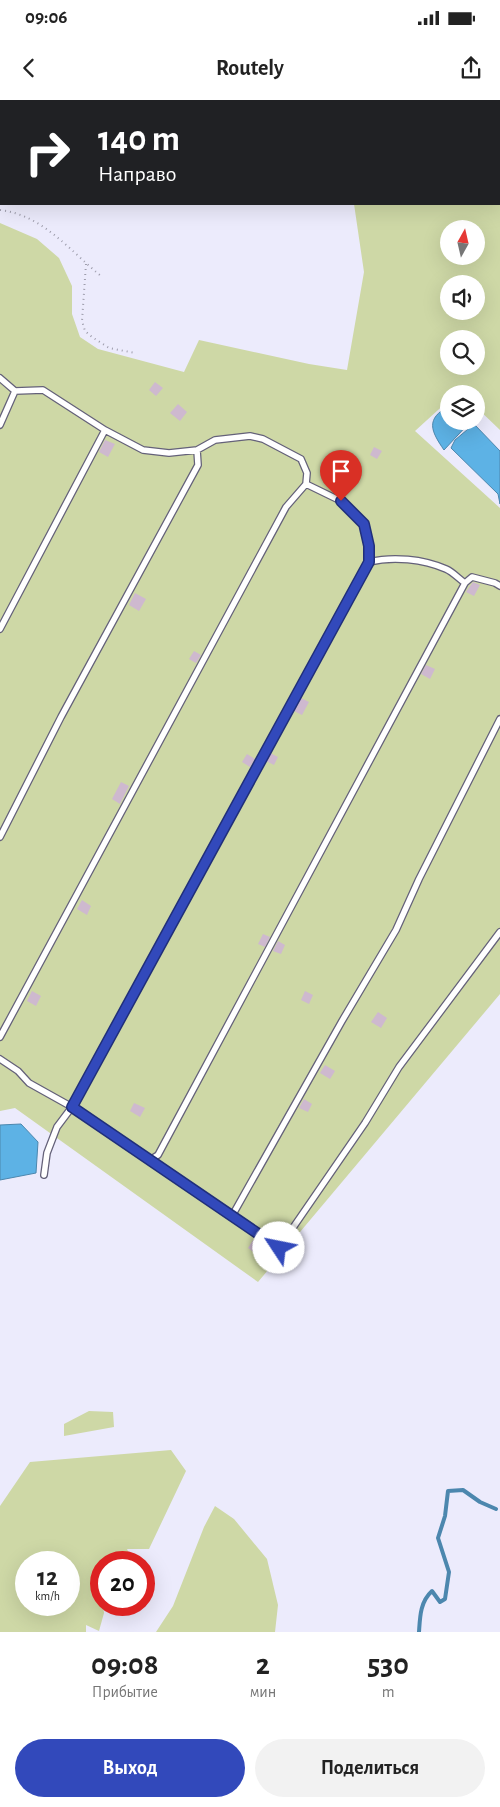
<!DOCTYPE html>
<html lang="ru">
<meta charset="utf-8">
<style>
:root{--surface:#fff;--page:#f2f2f2;--text:#222;--muted:#767676;--accent:#3249bb}
body{margin:0;font-family:"Alegreya Sans",sans-serif;background:var(--page);color:var(--text);height:100vh;display:flex;flex-direction:column;font-size:19px;white-space:nowrap}
*{box-sizing:border-box;margin:0}
p{font-size:16px;color:var(--muted)}
.icon{flex:none;width:28px;height:28px;fill:none;stroke:currentColor;stroke-width:2;stroke-linecap:round;stroke-linejoin:round}
.map{position:relative;height:1532px;overflow:hidden}
.panel{display:flex;flex-direction:column;background:var(--surface);flex:1}
.panel>*{flex:none}
.top-card{position:absolute;left:0px;top:0px;width:500px;height:105px;box-shadow:0 5px 20px #0002;background:#202124;color:#fff;overflow:hidden}
.needle{width:32px;rotate:8deg}
.buttons{position:absolute;left:440px;top:120px;display:grid;gap:10px}
.buttons a{display:grid;place-items:center;width:45px;height:45px;border-radius:50%;background:var(--surface);box-shadow:0 5px 20px #0002;font-size:25px}
.speed{position:absolute;left:15px;top:1451px;display:flex;gap:10px;font-size:25px;font-weight:700;text-align:center}
.speed>*{display:grid;place-content:center;width:65px;height:65px;border-radius:50%;background:var(--surface);box-shadow:0 5px 20px #0002;line-height:1}
.speed small{font-size:12px;font-weight:400}
.speed .limit{border:8px solid #d22;background:#fff;color:#111}
.pin{position:absolute;display:grid;place-items:center;width:42px;height:42px;color:#fff;margin:-51px -21px;border-radius:50% 50% 50% 0;rotate:-45deg;box-shadow:0 0 5px #0007}
.pin .icon{rotate:45deg}
.me{position:absolute;width:55px;margin:-28px;rotate:304deg;stroke-linejoin:round;filter:drop-shadow(0 0 4px #0008)}
.turn{display:flex;align-items:center;gap:18px;height:105px;padding:0 15px;font-size:22px}
.turn .icon{width:65px;height:65px;stroke-width:2.5}
.turn b{display:block;font-size:35px;line-height:42px}
.eta{display:flex;justify-content:space-evenly;align-items:center;height:85px;text-align:center}
.eta b{font-size:30px;font-weight:700;line-height:35px}
.cta{display:flex;gap:10px;margin-top:auto;padding:10px 15px}
.cta a{flex:1;height:58px;border-radius:30px;background:var(--accent);color:#fff;font-size:20px;font-weight:700;line-height:58px;text-align:center}
.cta a+a{background:var(--page);color:var(--text)}
.status{display:flex;justify-content:space-between;align-items:center;height:35px;padding:0 25px;background:var(--surface);direction:ltr}
.status svg{height:14px;fill:currentColor}
header{display:flex;justify-content:space-between;align-items:center;height:65px;padding:0 15px;background:var(--surface);font-size:22px;font-weight:700}
.map>svg:first-child{display:block}
</style>
<div class="status"><b>09:06</b><svg viewBox="0 0 49 12"><path d="M0 12V9h3v3zM5 12V6h3v6zM10 12V3h3v9zM15 12V0h3v12zM26 1h20v11H26zM47 4h2v5h-2z"/></svg></div>
<header><svg class="icon" aria-label="back" viewBox="0 0 24 24"><path d="M15 5l-7 7 7 7"/></svg>Routely<svg class="icon" aria-label="share" viewBox="0 0 24 24"><path d="M12 15V3M7 8l5-5 5 5M5 13v7h14v-7"/></svg></header>
<div class="map">
<svg width="500" height="1532" viewBox="0 0 500 1532">
<rect width="100%" height="100%" fill="#ecebfc"/>
<path fill="#ced8a6" fill-rule="evenodd" d="M338,0h162v330l-24,-23v-13h-13l-3,-3 -4,3h-7v6l-34,31 85,77v486l-242,288 -243,-174 -15,3v-888l37,16 22,19 13,28v28l8,23 18,12 86,23 15,-32 110,24 38,6 17,-98 -10,-68h145v-103zM449,129h27v27h-27zM449,184h27v27h-27zM449,239h27v27h-27z
M89,1311l24,1 1,15 -50,9v-12z
M171,1350l15,21 -37,78h-22l6,13h-32v43h2l1,8 -5,18 -13,-6v7h-86v-126l30,-44zM69,1462v43h-43v-43z
M215,1406l19,13 33,40 11,46 -3,27h-119l17,-26 31,-79z"/>
<path fill="#5db2e5" stroke="#4c87ae" d="M449,306v15h22l-27,29c-13,-19 -19,-31 5,-44z
M474,324l26,27v53l-2,-10 -47,-46 4,-8z
M21,1024l17,18 -2,31 -36,7v-55z"/>
<g fill="none" stroke-linecap="round" stroke-linejoin="round">
<path stroke="#4c87ae" stroke-width="4" d="M419,1532c1,-15 1,-30 13,-41l8,11 5,-3 4,-27 -11,-34 7,-22 3,-25 15,-1 17,12 16,7"/>
</g>
<path fill="#ceb9cf" d="M155,282l8,6 -7,8 -7,-6z
M178,304l9,8 -7,9 -10,-8z
M105,340l10,4 -7,13 -9,-5z
M374,347l8,4 -5,8 -7,-4z
M473,482l7,3 -6,11 -8,-4z
M135,493l11,6 -7,12 -10,-6z
M194,551l7,4 -5,8 -7,-4z
M426,565l9,4 -5,10 -9,-5z
M301,598l8,4 -7,13 -8,-4z
M270,653l8,4 -4,8 -8,-4z
M247,654l8,5 -5,8 -8,-5z
M121,682l8,4 -9,18 -8,-5z
M82,800l9,6 -4,9 -10,-6z
M263,834l7,3 -5,10 -7,-3z
M278,841l7,4 -4,9 -8,-3z
M32,891l9,5 -5,10 -9,-5z
M305,891l8,4 -4,9 -8,-4z
M378,912l9,6 -6,10 -10,-6z
M325,965l10,6 -5,8 -10,-6z
M304,999l8,5 -4,8 -9,-4z
M134,1003l11,5 -5,9 -10,-6z
M253,1140l8,5 -5,9 -8,-6z"/>
<g fill="none" stroke-linecap="round" stroke-linejoin="round">
<g stroke="#646179" stroke-width="8">
<path id="lane" d="M0,278l15,13 28,-1 62,40 38,20 26,3 28,-3 18,-10 35,-4 13,3 38,20 6,14 -1,11 35,17 23,23 5,22v16c24,-6 54,-3 77,7 7,3 13,10 19,14l7,-6 23,6 5,3
M0,325l15,-34
M0,529l105,-199
M0,737l61,-120 137,-252 -1,-15
M0,937l286,-530 20,-23
M0,959l18,12 11,12 43,24 207,141 86,-125 34,-56 101,-135
M150,1060l8,-5 307,-572
M44,1075l3,-22 10,-26 15,-20 297,-545
M232,1116l110,-195 54,-91 23,-51 81,-160"/>
</g>
<path stroke="#9e9dac" stroke-width="2" stroke-dasharray="1 4" stroke-linecap="butt" d="M0,110c43,5 70,41 101,66
M86,164l-4,57 3,10 7,6 17,11 26,5"/>
<use href="#lane" stroke="#fff" stroke-width="5.5"/>
</g>
<g fill="none" stroke-linecap="round" stroke-linejoin="round">
<g stroke="#202f7a" stroke-width="12">
<path id="route" d="M279,1148l-207,-141 297,-545v-16l-5,-22 -23,-23"/>
</g>
<use href="#route" stroke="#3249bb" stroke-width="9"/>
</g>
</svg>
<div class="buttons">
<a><svg class="needle" viewBox="-14 -14 28 28"><path d="M0-13l5 13h-10z" fill="#e53935"/><path d="M0 13l5-13h-10z" fill="#767676"/></svg></a>
<a><svg class="icon" aria-label="sound" viewBox="0 0 24 24"><path d="M4 9h4l5-4v14l-5-4H4zM17 9q2 3 0 6"/></svg></a>
<a><svg class="icon" aria-label="search" viewBox="0 0 24 24"><circle cx="10" cy="10" r="6"/><path d="M15 15l6 6"/></svg></a>
<a><svg class="icon" aria-label="layers" viewBox="0 0 24 24"><path d="M12 4l9 5-9 5-9-5zM3 14l9 5 9-5"/></svg></a>
</div>
<div class="speed"><div>12<small>km/h</small></div><div class="limit">20</div></div>
<div class="pin" style="left:341px;top:401px;background:#d93025"><svg class="icon" aria-label="arrive" viewBox="0 0 24 24"><path d="M6 21V4h12l-3 4 3 4H6"/></svg></div>
<svg class="me" style="left:279px;top:1148px" viewBox="-20 -20 40 40"><circle r="19" fill="#fff"/><path d="M0-13L10 11 0 6-10 11z" fill="#3249bb"/></svg>
<div class="top-card">
<div class="turn"><svg class="icon" aria-label="right" viewBox="0 0 24 24"><path d="M7 20v-9h11M14 6l5 5-5 5"/></svg><div><b>140 m</b>Направо</div></div>
</div>
</div>
<section class="panel">
<div class="eta">
<div><b>09:08</b><p>Прибытие</p></div>
<div><b>2</b><p>мин</p></div>
<div><b>530</b><p>m</p></div>
</div>
<div class="cta"><a>Выход</a><a>Поделиться</a></div>
</section>
